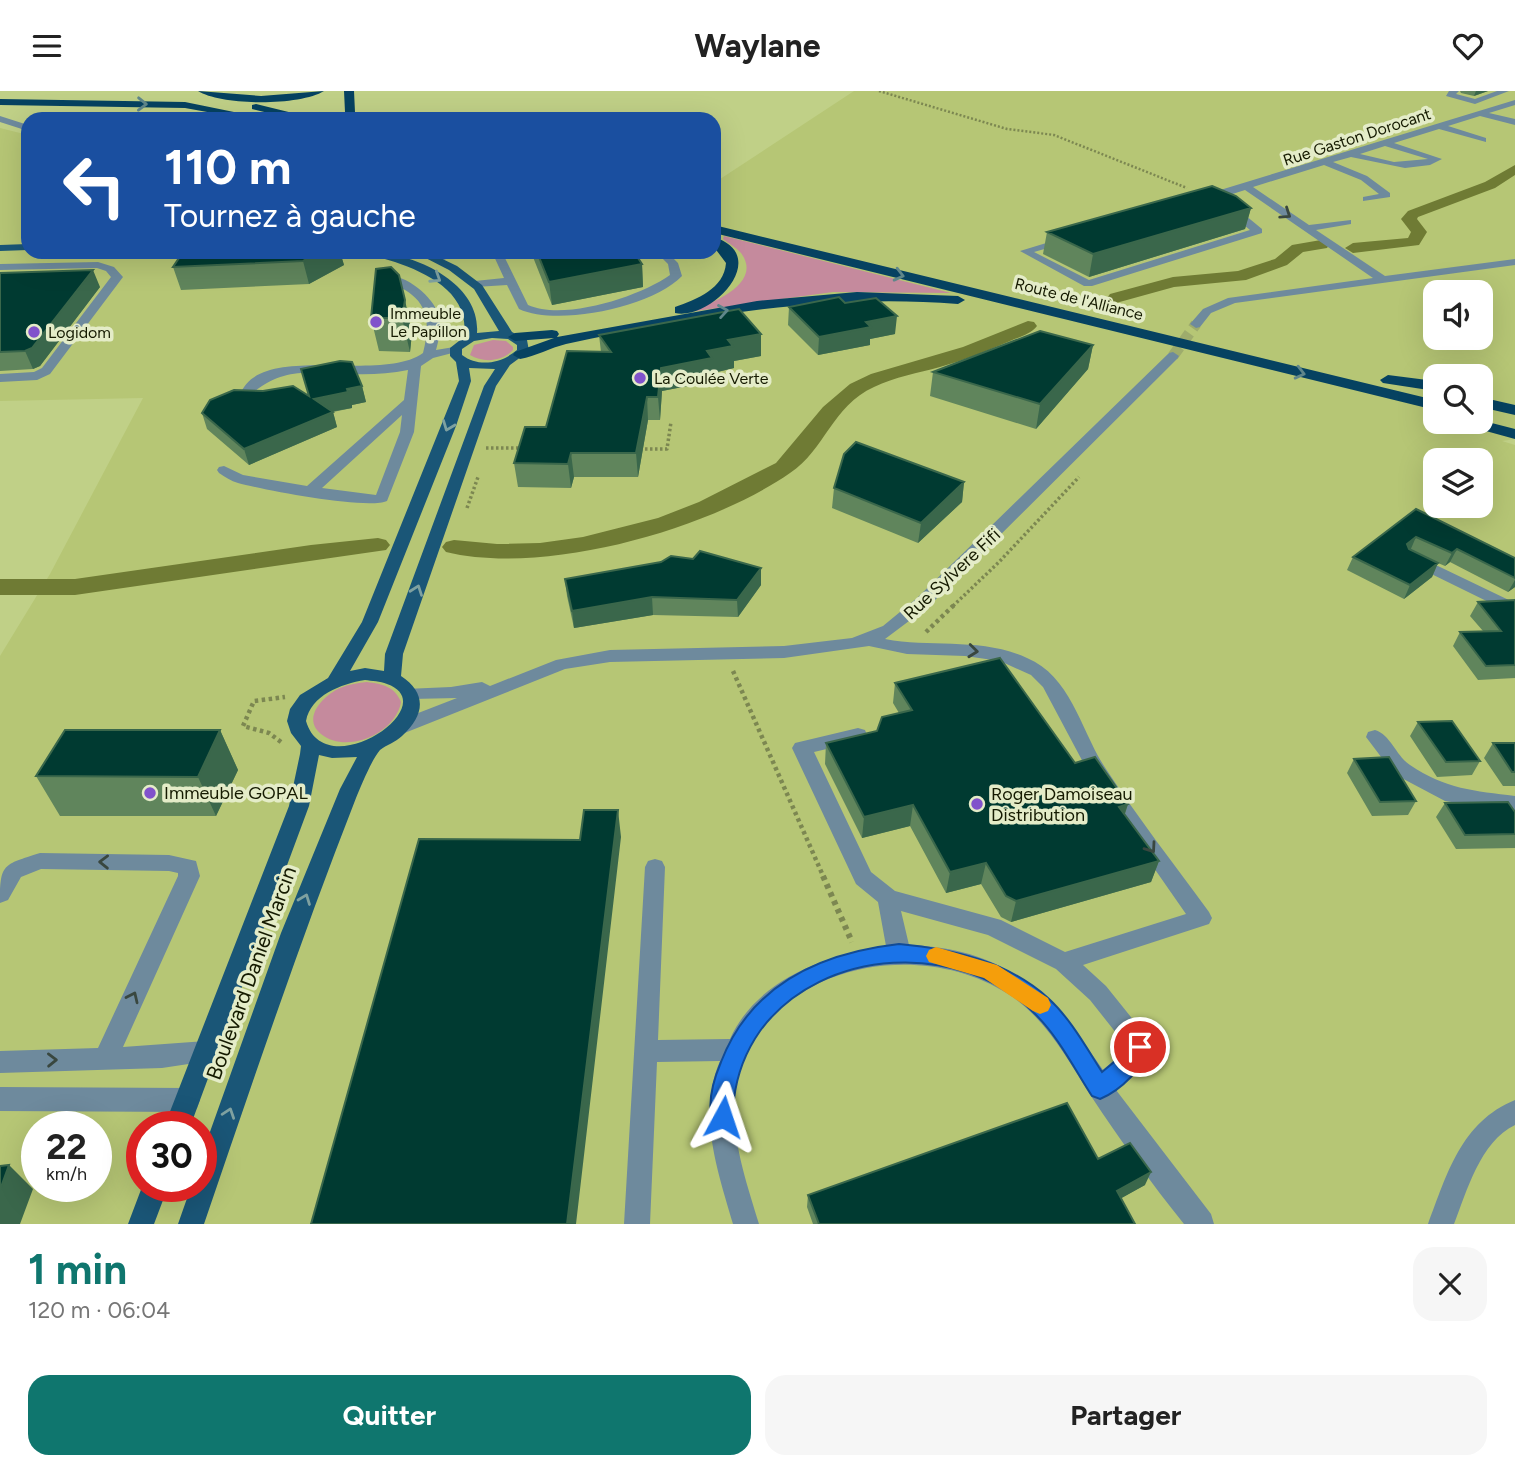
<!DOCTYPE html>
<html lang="fr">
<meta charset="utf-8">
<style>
:root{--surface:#fff;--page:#f6f6f6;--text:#222;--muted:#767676;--accent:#0f766e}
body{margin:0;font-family:Figtree,sans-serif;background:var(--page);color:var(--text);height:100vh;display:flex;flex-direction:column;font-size:26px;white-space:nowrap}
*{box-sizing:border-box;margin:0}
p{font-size:23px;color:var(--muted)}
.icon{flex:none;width:38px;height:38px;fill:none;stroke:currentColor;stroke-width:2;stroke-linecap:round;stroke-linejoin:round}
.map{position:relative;height:1133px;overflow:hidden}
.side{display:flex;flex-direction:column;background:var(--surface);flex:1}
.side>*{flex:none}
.top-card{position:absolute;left:21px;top:21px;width:700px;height:147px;border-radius:21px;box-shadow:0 7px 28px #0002;background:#1a4fa0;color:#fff;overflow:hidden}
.fabs{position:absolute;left:1423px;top:189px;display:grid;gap:14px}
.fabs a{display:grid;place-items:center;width:70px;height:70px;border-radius:14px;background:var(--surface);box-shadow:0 7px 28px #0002;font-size:35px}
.speed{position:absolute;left:21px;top:1020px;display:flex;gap:14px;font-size:35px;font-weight:700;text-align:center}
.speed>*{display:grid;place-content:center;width:91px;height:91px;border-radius:50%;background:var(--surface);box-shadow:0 7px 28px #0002;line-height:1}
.speed small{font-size:18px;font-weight:400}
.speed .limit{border:10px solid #d22;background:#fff;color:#111}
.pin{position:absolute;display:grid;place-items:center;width:60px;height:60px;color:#fff;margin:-30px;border:4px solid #fff;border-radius:50%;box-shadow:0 2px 7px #0007}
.me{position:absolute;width:77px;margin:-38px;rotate:5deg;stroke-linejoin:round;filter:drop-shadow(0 0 5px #0008)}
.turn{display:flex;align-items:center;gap:24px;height:147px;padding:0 28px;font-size:32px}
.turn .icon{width:91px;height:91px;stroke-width:2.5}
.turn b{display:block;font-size:49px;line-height:60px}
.round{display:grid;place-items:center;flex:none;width:74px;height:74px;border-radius:21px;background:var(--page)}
.headline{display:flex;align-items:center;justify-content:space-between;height:119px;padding:0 28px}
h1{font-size:42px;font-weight:700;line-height:52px;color:var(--accent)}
.button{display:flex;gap:14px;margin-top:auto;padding:14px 28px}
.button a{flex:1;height:80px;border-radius:21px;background:var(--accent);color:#fff;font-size:28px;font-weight:700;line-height:80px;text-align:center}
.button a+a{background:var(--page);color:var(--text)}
header{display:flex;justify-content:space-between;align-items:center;height:91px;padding:0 28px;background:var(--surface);font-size:32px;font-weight:700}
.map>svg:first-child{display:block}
</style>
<header><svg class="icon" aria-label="menu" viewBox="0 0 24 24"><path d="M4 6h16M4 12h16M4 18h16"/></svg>Waylane<svg class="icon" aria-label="heart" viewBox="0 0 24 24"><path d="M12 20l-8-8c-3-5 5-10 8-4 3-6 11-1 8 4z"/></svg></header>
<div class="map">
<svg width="1515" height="1133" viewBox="0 0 1515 1133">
<rect width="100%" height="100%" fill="#c0d087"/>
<path fill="#b6c675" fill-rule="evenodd" d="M854,0h661v348l-13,2 13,4v779h-1515v-568l50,-82 93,-176 -143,3v-273l28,7v117h686v-69zM1435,201h45v46h-45zM1435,285h45v46h-45zM1435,369h45v46h-45zM37,1036h59v60h-59zM142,1036h59v60h-59z"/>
<path fill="#c58a9d" d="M724,145l227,57 -118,-1 -144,20c21,-8 75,-28 52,-59 -4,-5 -13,-10 -18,-14z
M493,249l13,1 7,6v3c-11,12 -30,13 -43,5l4,-10z
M367,591c16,2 28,5 34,20 -5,31 -54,53 -80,32 -20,-16 3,-39 19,-46 9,-4 18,-5 27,-6z"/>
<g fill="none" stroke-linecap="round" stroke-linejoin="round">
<path fill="#6f7b34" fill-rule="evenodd" d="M1515,74v10l-20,13 -77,29 -1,2 10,13 -8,13 -66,8 -8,-5 8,-5 55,-5 3,-6 -10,-13 7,-8 77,-29z
M1321,149l6,2 2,3 -2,3 -24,4 -16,13 -41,15 -72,7 -58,16 -9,-5 3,-4 63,-17 65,-6 37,-12 17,-14z
M1028,230l6,1 3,4c-6,8 -18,11 -27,15 -23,10 -46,19 -70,26 -22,6 -45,10 -66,20 -42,19 -49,63 -84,86 -82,57 -246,103 -344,79l-4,-5 4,-5 8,-2 43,4 43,-1 43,-6 75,-19 41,-16 77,-39 47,-56 27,-23 21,-10 92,-27z
M378,447l8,2 4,5 -4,5 -311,45h-75v-16h75l236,-34z"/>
<path stroke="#9eac6c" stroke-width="11" stroke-dasharray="11 6" stroke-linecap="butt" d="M1173,265l23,-32"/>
<path stroke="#7c8751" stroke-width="2.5" stroke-dasharray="2 2" stroke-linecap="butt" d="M879,0l128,38 47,6 133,53"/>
<path stroke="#7c8751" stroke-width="3.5" stroke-dasharray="2.5 2.5" stroke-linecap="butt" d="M486,357h37
M640,358h27l4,-27
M467,417l11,-31
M953,515l46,-44 80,-85"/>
<path stroke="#7c8751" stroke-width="4.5" stroke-dasharray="3.5 3.5" stroke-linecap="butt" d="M926,541l29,-28
M733,580l91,207
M281,651l-12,-9 -26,-7 11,-25 31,-4"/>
<path stroke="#7c8751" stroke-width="6" stroke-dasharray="4.5 4.5" stroke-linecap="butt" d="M823,785l29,66"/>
<path fill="#6e8a9d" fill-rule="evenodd" d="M1449,0h10l-3,3 19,5 22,-8h12l-34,13 -29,-8z
M1515,9v5l-26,8 26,6v6l-35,-9 -32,10 38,12v4l-47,-13 -45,14 48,16 -12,6 -25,3 -54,-11 -18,5 34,14 23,17v4l-27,4v-4l16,-3 -18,-14 -37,-15 -71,22 56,38 42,-5v4l-35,6 69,46 130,-17v6l-280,38 -24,10 -11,14 -4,1 -6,-4 13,-15 25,-11 145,-20 -128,-88 -22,7 39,32v4l-170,53h-8l-64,-35zM1385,55l43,13 -34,3 -34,-8zM1214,109l36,30 -161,50 -55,-28z
M0,25l28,9v6l-28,-9z
M446,161h14l-20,10 -9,-2z
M492,161h10l26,53c36,16 111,-8 142,-30l-2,-11 -12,-12h11l11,11 4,13c-30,31 -124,51 -163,33l-12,-24 -32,2 -6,-3 6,-3 29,-3z
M98,171l16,5 9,10 -73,97 -13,6 -37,2v-8l34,-2 8,-4 69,-91 -5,-6 -9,-3 -97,2v-6z
M381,184c22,-3 52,20 58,41 3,11 0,23 -3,34l18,-3 6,4 -27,7 -12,8 -7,66 -27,69c-20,9 -123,-11 -149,-18 -7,-2 -13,-6 -19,-10l-2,-3 2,-3 5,-1 19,9 64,11 97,-86 4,-30c-20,4 -39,5 -60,4 -37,-1 -61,-7 -93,17l-1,2 9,3v6h-10l-13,-7c19,-54 140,-11 183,-42 11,-43 -1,-59 -42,-74zM402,324l-2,17 -24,63 -54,-7z
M1173,261l6,4 -2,3 -248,247 -44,33c47,9 97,-2 142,19 45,19 54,74 79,111 32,49 68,95 103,143l3,6 -3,6 -126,41 23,21 45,56c3,21 -21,35 -35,48l95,124 3,10h-30c-33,-41 -64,-84 -93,-128 -23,-36 -46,-79 -83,-102 -88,-57 -236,-31 -269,80 -14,49 6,103 20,150h-26c-15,-52 -36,-110 -13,-163l-63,1 -7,162h-26l21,-357 3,-6 7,-2 7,2 3,6 -7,173 72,-1c27,-60 96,-84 156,-93l-8,-44 -22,-18 -64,-136 3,-5 63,-15 7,2 2,5 -2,5 -51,12 57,120 24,19 106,29 64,32 121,-38 -94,-135 -49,-92 -12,-12 -31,-14 -35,-5 -58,-2 -38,-8 -85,12 -174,4 -45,7 -163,65 -7,-2 -2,-5 2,-5 62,-24 -46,1 -6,-2 -3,-4 3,-4 46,-2 31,-5 8,4 66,-26 54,-10 174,-4 68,-8 31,-12 34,-28 252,-245zM901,820l87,24 68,34 34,31 38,48 -25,22c-53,-78 -96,-121 -194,-125z
M1415,464l100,48v12l-106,-52 -2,-3z
M1375,639c16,5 21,26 35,35 35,24 65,26 105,31v16l-70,-11 -51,-27 -28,-37 2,-5z
M40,762l129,2 27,6 4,15 -77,171 83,-6 9,3 3,8 -3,8 -53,8 -162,5v-22l98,-3 80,-172v-3l-9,-2 -128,-2 -20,8 -13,23 -8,3c0,-40 3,-38 40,-50z
M0,996l188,1 9,4 3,8 -3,8 -9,4 -188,-1z
M1515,1009v25c-35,17 -48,66 -61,99h-26c19,-50 33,-102 87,-124z"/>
<path fill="#1a5677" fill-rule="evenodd" d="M28,153v6l-28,1v-6z
M369,161c43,0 112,30 108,81l22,-2 -25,-42 -25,-19 -35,-18h14l29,14 25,19 30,47 15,8 2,11 -19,14 -14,21 -93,268 -2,22c26,17 24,39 1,60 -6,6 -16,9 -22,14 -8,9 -19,36 -24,48 -55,140 -103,283 -152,426h-26l13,-37h10v-30l80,-224 59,-144 17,-32 -25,1 -13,-3 -10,51 -119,321h-26l125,-321 11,-52 1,-8 -10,-13 -4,-12 3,-12 10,-14 28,-17 34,-56 97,-241 -3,-19 -6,-6v-8l14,-11c6,-43 -34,-63 -69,-75 -9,-3 -19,-5 -26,-10zM492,247l16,1 9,6v5c-15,13 -38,18 -55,5v-6l12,-8zM469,277l26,1 -11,17 -99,268 -1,17 -19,-3 -15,3 28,-49 78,-196 15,-45zM365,589c7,1 15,1 22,4 59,21 -62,103 -81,37 5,-26 35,-37 59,-41z
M142,1096h26l-14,37h-26z"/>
<path fill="#064261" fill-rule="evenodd" d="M198,0l63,5 63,-5c-24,15 -102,15 -126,0z
M344,0h10l1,21 5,7h-10l-5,-7z
M0,8l185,3 83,17h-22l-61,-11 -185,-3z
M256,13l53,13 1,2h-17l-41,-10v-4z
M714,134l721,175v10l-721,-177z
M714,146c59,19 -3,84 -39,76v-6c22,-8 49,-18 51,-44l-12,-16z
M857,201l101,4 7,4 -7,4c-132,-11 -263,12 -392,40 -16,4 -30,12 -46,15l-7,-4 2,-3 39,-14 -39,3 -7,-4 7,-4 37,-3 5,1 2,3 -2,3 200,-36z
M1388,284l47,6v10l-52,-8 -3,-3z
M1480,306l35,8v10l-35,-8z
M1480,329l35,9v10l-51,-14 -2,-3z"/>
</g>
<path fill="#60855c" d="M1460,0h28l-14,5 -13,-3z
M1251,117l-6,21 -156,48 -46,-23 4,-22z
M340,161l4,13 -35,19 -128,6 -8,-23z
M531,161h103l8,12 1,23 -91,18z
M376,178l36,64 -2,19 -31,-1 -8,-33z
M0,182l100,14 -60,79 -7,3 -33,2z
M845,212l50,31 -25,5v6l-52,10 -30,-30 1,-18z
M761,243v22l-27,5v7l-21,5v8l-51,10 -2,29h-12l-10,57h-64l-3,11 -53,-1 -4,-24 32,-36 55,-75 -2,-17z
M1093,254l-5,24 -52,60 -106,-33 3,-24z
M362,295l4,16 -14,3v3l-19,4 4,15 -88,38 -42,-36 -5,-16z
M964,391l-2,20 -44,41 -86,-35 2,-20z
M1416,418l99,49v29l-7,5 -58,-30 -5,4 -7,-3 -6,14 -28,22 -57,-29 6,-13z
M565,488l196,6 -23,32 -85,-2 -79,13 -7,-32z
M1515,509v78l-37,2 -25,-34 7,-14 23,-1 -13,-15 8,-14z
M895,592l180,80 53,41 -3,10 34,47 -8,21 -140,40 -10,-5 -20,-33 -35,9 -36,-67 -48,12 -37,-74 1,-21 51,-12 22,-18 -6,-10z
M1418,631l62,39 -8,14 -35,2 -27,-41z
M220,639l18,40 -22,46h-156l-24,-40z
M1493,652h22v43h-12l-19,-28z
M1354,668l62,42 -8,14 -36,1 -25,-43z
M1445,712l70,9v36l-59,1 -20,-32z
M1098,1068l47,26 -24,13 14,26h-322l-6,-17 1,-12z"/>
<path fill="#3a674b" d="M1476,0h12l-14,5z
M1251,117l-6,21 -156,48 4,-23z
M321,161h19l4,13 -35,19 -6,-23z
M642,173l1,23 -91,18 -3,-23z
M93,179l7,17 -60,79 -7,3 -8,-18z
M405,209l7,33 -2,19 -8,-34z
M897,225l-2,18 -25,5v6l-52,10 1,-18 47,-15z
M761,243v22l-27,5v7l-21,5v8l-51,10 -2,29 -2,-23 3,-29 46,-17 21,-11z
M1093,254l-5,24 -52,60 4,-25z
M362,295l4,16 -14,3v3l-34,6 -4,-15z
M647,306l1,23 -10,57 -2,-24z
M333,321l4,15 -88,38 -5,-16z
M571,362l3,24 -3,11 -3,-24z
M964,391l-2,20 -44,41 3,-20z
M1416,446l-6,14 -3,-7z
M1457,458l-7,13 -5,4 7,-13z
M1438,472l-6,14 -28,22 6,-14z
M761,477v17l-23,32 -1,-17z
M1515,489v7l-7,5z
M652,506l1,18 -79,13 -2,-17z
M220,639l18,40 -22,46 -18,-39z
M1128,713l-7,21 -2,-18z
M913,714l-3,21 -48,12 2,-21z
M618,719l3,27 -45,387h-9z
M1159,770l-8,21 -140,40 5,-21z
M986,772l-5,21 -35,9 4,-21z
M9,1074l24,24 -13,35h-20v-34z
M1151,1081l-6,13 -34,19 6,-13z"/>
<path fill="#003a31" stroke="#3a674b" stroke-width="2" d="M1212,95l24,10 15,12 -158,46 -46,-22z
M183,161h138l-18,9 -130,6z
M537,161h97l8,12 -93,18z
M391,176l8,8 6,25 -3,18h-31l5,-49z
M93,179l-61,78 -7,3 -25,1v-79z
M839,206l6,6 31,-5 21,18 -31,6 5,5 -52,10 -30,-30z
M739,218l22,25 -33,6 5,6 -26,5 5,7 -51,10 -3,29h-11l-11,56h-65l-3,11 -54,-1 11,-36h21l21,-76 44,1 -12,-17z
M1040,240l53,14 -53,59 -107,-32z
M340,270l12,1 10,24 -15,3 1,3 -34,7 19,13 -89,37 -42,-36 8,-13 24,-10 29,1 30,-5 16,10 -8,-27z
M856,351l108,40 -43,41 -87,-35 10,-34z
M1416,418l99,49v20l-58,-29 -5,4 -36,-16 -9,7 2,5 29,14 -28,22 -57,-28z
M700,460l61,17 -24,32 -85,-3 -80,14 -7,-32 96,-17 10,-6 22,3z
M1515,509v65l-29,1 -26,-34 41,-1 -23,-29z
M1000,567l75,105 20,-6 33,47 -9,3 40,54 -143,40 -10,-5 -20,-33 -36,9 -37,-67 -49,12 -38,-74 51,-12 5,-14 30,-7 -17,-27z
M1452,630l28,40 -34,1 -28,-40z
M65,639h155l-22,47 -162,-1z
M1493,652h22v29h-3z
M1389,666l27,44 -36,1 -26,-43z
M1508,711l7,10v22l-50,1 -20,-32z
M584,719h34l-51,414h-256l108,-385 161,1z
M1067,1012l31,56 32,-16 21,29 -34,19 18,33h-316l-11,-29z
M9,1074l-9,25v-24z"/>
<defs><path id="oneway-chevron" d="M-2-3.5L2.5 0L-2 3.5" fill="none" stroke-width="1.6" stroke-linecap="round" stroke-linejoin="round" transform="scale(1.75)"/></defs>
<g stroke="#5f868a">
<use href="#oneway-chevron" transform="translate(142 13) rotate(1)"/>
<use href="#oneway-chevron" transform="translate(899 184) rotate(14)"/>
<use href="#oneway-chevron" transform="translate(723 220) rotate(-10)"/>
<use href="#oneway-chevron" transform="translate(1300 282) rotate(14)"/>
</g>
<g stroke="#39473f">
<use href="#oneway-chevron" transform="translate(1286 123) rotate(34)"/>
<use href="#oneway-chevron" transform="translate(973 560) rotate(6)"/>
<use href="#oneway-chevron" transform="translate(1151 757) rotate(55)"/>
<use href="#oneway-chevron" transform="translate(104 771) rotate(-179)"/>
<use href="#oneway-chevron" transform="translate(133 906) rotate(-65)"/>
<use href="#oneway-chevron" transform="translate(52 969) rotate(-1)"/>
</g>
<g stroke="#7fa1a0">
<use href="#oneway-chevron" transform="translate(436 187) rotate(33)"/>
<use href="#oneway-chevron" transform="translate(448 335) rotate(111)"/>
<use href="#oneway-chevron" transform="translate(417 499) rotate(-70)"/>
<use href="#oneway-chevron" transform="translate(305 808) rotate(-69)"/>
<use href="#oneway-chevron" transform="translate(229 1022) rotate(-71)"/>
</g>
<path fill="#1a73e8" stroke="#114b97" stroke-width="2" d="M899,853c54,5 108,17 149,54 22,20 38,49 54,74l24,-20 7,-12 7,-3 8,3 3,7c-9,21 -29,43 -51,52l-8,-3c-18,-28 -34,-60 -58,-83 -72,-73 -212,-67 -274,18 -14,20 -23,43 -26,68 -1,10 1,17 -3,26l-8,3 -9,-3c-8,-19 -1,-44 7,-63 30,-78 99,-109 178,-118z"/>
<path fill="#f59e0b" d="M936,856l61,18 51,33 3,7 -3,6 -8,3 -7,-3 -49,-33 -55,-16 -3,-6 3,-6z"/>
<g fill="#8152cb" stroke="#e4ecc8" stroke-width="2.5">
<circle cx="376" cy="231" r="7"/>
<circle cx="34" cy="241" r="7"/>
<circle cx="640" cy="287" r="7"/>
<circle cx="150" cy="702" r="7"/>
<circle cx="977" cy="713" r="7"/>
</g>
<g text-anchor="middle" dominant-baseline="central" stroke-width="7" stroke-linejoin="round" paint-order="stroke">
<g font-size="16" fill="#151a00" stroke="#e4ecc8">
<text transform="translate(1357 46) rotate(-18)">Rue Gaston Dorocant</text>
<text transform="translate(1079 208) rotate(14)">Route de l'Alliance</text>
</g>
<g font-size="16" fill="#151a00" stroke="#e4ecc8" text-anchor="start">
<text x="390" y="222">Immeuble<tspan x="390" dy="18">Le Papillon</tspan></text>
<text x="48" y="241">Logidom</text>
<text x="654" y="287">La Coulée Verte</text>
</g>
<g font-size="18" fill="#151a00" stroke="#e4ecc8">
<text transform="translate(952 483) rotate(-43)">Rue Sylvere Fifi</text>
</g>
<g font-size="18" fill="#151a00" stroke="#e4ecc8" text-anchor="start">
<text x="164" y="702">Immeuble GOPAL</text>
<text x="991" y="703">Roger Damoiseau<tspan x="991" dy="21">Distribution</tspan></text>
</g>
<g font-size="21" fill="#151a00" stroke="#e4ecc8">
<text transform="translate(251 882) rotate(-70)">Boulevard Daniel Marcin</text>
</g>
</g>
</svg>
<div class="fabs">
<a><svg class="icon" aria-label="sound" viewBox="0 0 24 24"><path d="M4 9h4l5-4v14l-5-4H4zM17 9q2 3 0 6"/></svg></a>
<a><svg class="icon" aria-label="search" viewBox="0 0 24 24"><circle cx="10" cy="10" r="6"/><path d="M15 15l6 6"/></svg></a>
<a><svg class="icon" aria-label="layers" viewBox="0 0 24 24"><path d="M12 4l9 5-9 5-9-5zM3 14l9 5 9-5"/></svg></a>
</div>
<div class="speed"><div>22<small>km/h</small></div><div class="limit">30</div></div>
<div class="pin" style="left:1140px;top:956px;background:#d93025"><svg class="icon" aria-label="arrive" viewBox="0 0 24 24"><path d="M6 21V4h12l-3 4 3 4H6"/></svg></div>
<svg class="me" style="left:723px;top:1026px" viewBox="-20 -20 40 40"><path d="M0-17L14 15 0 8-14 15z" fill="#1a73e8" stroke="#fff" stroke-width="4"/></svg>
<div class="top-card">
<div class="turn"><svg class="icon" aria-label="left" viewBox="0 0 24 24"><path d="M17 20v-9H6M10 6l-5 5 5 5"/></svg><div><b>110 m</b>Tournez à gauche</div></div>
</div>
</div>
<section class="side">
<div class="headline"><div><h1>1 min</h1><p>120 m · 06:04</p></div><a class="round"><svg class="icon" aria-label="close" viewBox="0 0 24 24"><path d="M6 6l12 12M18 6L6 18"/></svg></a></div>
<div class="button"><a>Quitter</a><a>Partager</a></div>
</section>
